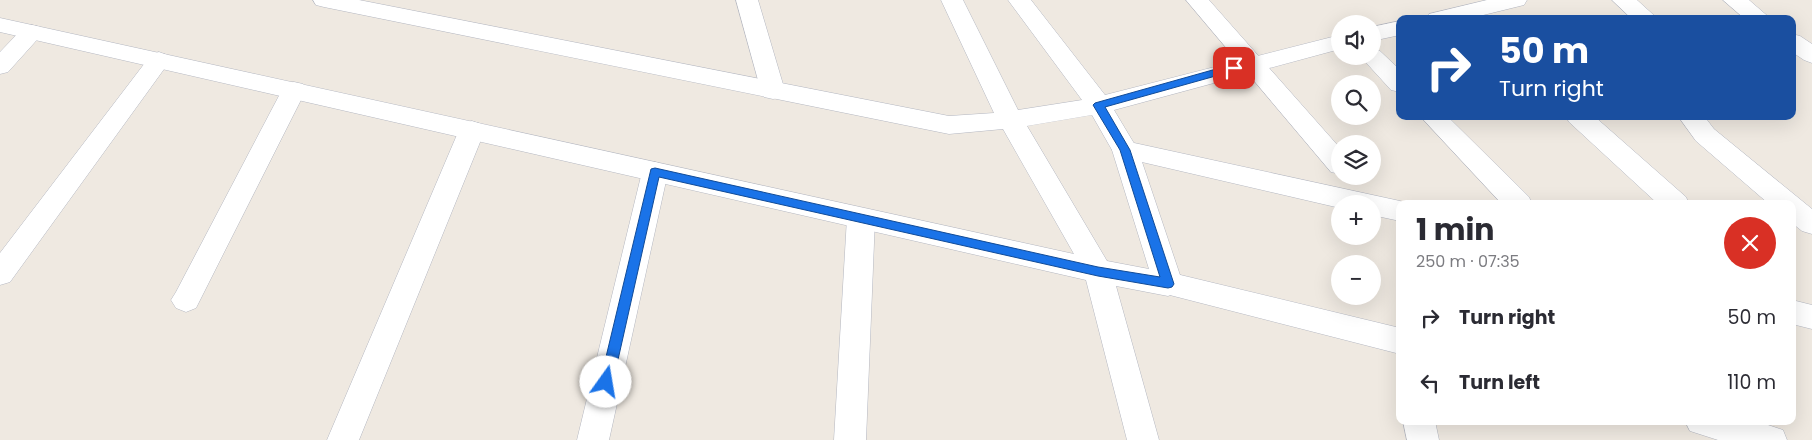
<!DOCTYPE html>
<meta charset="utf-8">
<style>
:root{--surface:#fff;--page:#f7f7f7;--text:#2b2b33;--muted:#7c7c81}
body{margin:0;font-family:Poppins,sans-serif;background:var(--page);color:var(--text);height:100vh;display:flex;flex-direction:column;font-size:19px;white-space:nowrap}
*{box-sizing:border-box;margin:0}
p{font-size:16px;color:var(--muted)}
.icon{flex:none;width:28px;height:28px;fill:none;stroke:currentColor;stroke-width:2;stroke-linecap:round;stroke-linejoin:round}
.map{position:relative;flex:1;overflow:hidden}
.drawer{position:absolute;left:1396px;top:200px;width:400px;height:225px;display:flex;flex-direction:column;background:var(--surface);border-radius:10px;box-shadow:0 5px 20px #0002}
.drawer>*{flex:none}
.banner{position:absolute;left:1396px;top:15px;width:400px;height:105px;border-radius:10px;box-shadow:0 5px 20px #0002;background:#1a4fa0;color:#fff;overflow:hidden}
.fabs{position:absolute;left:1331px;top:15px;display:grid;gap:10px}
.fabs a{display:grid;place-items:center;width:50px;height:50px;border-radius:50%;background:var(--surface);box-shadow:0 5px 20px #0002;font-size:25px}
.pin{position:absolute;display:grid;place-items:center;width:42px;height:42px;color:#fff;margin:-21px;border-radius:10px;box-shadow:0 2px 8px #0006}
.me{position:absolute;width:55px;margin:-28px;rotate:13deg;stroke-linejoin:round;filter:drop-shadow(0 0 4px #0008)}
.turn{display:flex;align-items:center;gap:18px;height:105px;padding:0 20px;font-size:22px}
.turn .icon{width:65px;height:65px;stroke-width:2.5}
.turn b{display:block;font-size:35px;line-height:42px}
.round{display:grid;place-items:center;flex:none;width:52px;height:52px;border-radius:26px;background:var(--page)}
.summary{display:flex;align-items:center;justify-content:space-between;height:85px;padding:0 20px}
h1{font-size:30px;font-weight:700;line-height:38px}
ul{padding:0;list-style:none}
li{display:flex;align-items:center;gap:15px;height:65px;padding:0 20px}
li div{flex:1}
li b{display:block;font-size:19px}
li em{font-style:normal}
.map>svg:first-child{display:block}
</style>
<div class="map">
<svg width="1812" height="440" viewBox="0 0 1812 440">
<rect width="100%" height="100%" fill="#efe9e1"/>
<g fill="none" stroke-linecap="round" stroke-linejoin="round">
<g stroke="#b4b7c1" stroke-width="1">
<path id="minor" d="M736,0h22l27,91 -3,6 -9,2 -9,-2 -3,-6z
M1186,0h23l131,148v26l-9,-2z
M1612,0h25l21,19h-26z
M1723,0h26l22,19h-26z
M32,25l8,2 4,5 -36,40 -8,2v-22l24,-25z
M1792,34l8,2 12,8v19l-8,-3 -12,-8z
M1372,48l8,3 20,19v22l-9,-2 -31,-34h12z
M159,52l8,3 4,5 -4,5 -157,217 -10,3v-32l151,-198z
M294,82l9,2 3,6 -110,218 -10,4 -10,-4 -5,-8 5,-8 106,-202 3,-6z
M1420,116h27l82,81 3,7h-30z
M1566,116h28l92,81 3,7h-31l-89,-82z
M1678,116h26l10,13 98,80v25l-10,-3 -10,-8v-19h-23l-73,-63z
M472,121l9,3 4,6 -126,310h-32l132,-310 4,-6z
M1125,141l275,60 10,3h-10v17l-28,-6v-11h-32v4l-224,-52 -4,-6 4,-6z
M655,162l9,3 4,7 -59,268h-32l65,-268 4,-7z
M861,208l10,3 4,7 -9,222h-32l13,-222 4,-7z
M1168,272l232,56v26l-242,-62 -5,-8 5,-8z
M1792,300l20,5v24l-20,-5z
M1403,421h32l4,19h-32z
M1685,421h71l27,9 4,10h-69l-28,-9z"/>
</g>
<g stroke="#b4b7c1" stroke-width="1">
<path id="tertiary" d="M313,0h46l590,116 45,-3 -53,-113h22l55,110 64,-10 -74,-100h23l74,95 235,-60v14l-226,61 24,40 45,134 -5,8 -10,4 -52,-10 43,154h-32l-41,-160 -1086,-248v-14l1074,236 -71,-125 -54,5 -625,-127 -8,-2zM1092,115l20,35 37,119 -42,-8 -80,-135z
M1487,0h40l-3,5 -57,14h-41l3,-5z
M1400,21v14l-28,6v-14z"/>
</g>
<use href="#minor" fill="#fff" fill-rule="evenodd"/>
<use href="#tertiary" fill="#fff" fill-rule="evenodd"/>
</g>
<path fill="#1a73e8" stroke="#114b97" d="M1234,64l4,4 -1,2 -132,37 25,43 44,134 -2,3 -4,1 -70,-12 -439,-99 -46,205 -7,6 -4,-2 -2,-4 51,-213 4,-1 443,99 62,10 -40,-127 -27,-45 2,-2z"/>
</svg>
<div class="fabs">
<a><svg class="icon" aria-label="sound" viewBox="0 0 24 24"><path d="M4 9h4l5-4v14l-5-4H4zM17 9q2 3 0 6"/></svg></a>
<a><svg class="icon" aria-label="search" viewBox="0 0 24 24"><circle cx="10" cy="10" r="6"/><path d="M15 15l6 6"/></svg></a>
<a><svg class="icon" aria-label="layers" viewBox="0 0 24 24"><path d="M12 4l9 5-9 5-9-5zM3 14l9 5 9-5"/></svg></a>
<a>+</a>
<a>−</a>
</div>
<div class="pin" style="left:1234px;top:68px;background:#d93025"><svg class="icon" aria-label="arrive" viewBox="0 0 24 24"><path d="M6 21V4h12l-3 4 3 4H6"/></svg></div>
<svg class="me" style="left:606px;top:382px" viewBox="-20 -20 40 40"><circle r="19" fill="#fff"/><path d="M0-13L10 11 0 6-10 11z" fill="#1a73e8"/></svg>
<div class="banner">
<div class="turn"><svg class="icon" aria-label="right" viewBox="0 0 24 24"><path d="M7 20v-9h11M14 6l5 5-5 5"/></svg><div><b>50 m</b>Turn right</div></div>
</div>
<section class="drawer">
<div class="summary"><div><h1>1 min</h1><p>250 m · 07:35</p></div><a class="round" style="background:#d93025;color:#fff"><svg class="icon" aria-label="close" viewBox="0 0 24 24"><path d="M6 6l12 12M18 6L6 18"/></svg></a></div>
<ul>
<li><svg class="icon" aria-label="right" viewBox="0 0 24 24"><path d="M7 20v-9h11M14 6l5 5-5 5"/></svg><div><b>Turn right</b></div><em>50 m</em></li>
<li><svg class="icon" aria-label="left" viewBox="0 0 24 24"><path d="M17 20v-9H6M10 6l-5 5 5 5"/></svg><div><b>Turn left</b></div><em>110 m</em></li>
</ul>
</section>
</div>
